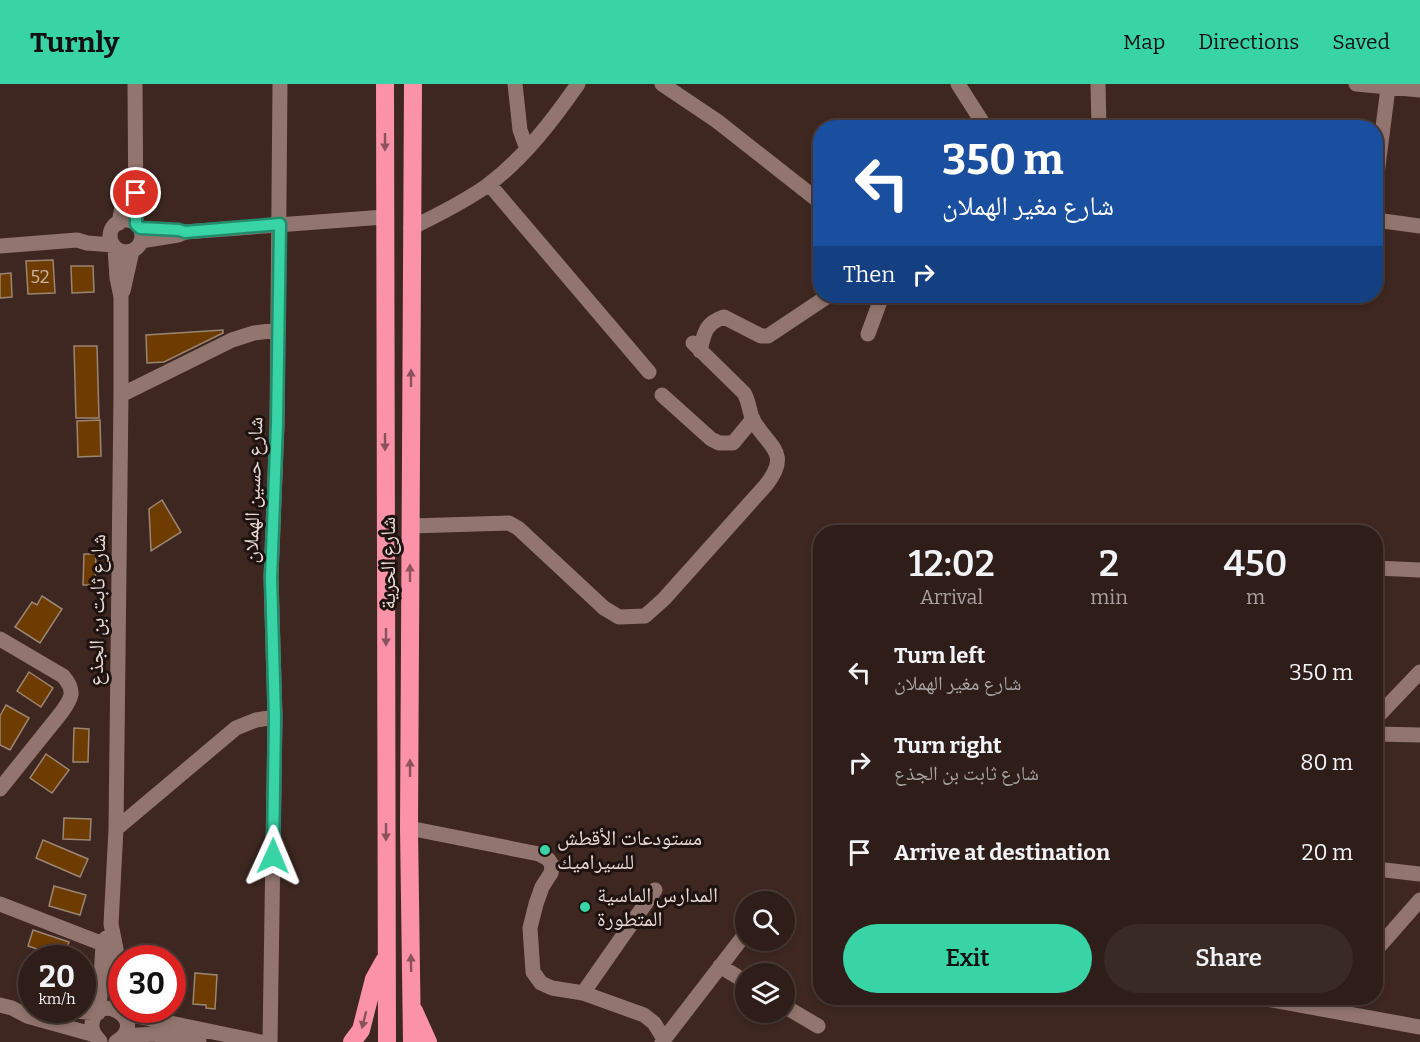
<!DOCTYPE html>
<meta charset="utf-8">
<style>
:root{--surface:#2e1d19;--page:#3a2a26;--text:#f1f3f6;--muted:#a7a2a2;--line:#493b38;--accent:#38d4a6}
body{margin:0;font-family:Bitter,"Noto Naskh Arabic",serif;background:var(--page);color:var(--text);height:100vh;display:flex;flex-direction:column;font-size:22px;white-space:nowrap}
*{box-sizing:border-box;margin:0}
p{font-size:20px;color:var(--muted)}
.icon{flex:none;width:33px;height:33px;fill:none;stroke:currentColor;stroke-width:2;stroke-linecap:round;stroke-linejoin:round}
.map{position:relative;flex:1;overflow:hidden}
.side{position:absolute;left:813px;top:441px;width:570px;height:480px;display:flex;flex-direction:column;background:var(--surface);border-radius:24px;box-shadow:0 3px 9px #0003,0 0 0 2px var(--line)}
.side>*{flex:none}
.hud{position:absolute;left:813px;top:36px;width:570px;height:183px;border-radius:24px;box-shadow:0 3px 9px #0003,0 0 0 2px var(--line);background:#1a4fa0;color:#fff;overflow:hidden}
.controls{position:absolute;left:735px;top:807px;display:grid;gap:12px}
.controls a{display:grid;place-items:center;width:60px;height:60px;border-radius:50%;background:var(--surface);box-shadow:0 3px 9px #0003,0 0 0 2px var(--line);font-size:30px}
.speed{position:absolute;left:18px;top:861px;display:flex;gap:12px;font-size:30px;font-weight:700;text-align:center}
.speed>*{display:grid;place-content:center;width:78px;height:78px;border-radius:50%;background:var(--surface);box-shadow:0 3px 9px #0003,0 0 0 2px var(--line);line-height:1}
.speed small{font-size:15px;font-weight:400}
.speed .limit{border:9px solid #d22;background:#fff;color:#111}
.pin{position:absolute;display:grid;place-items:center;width:51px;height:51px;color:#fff;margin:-26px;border:3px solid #fff;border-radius:50%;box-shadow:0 2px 6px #0007}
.me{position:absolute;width:66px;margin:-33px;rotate:1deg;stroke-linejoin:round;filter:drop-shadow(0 0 4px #0008)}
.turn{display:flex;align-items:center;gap:21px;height:126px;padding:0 30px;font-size:27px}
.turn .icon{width:78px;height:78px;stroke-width:2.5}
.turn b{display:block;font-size:42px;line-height:51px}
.then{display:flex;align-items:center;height:57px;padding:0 30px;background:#0003;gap:12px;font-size:22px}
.eta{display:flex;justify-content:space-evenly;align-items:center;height:102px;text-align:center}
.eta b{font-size:36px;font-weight:600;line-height:42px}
.button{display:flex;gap:12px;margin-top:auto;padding:12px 30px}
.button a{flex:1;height:69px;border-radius:36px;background:var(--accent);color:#111;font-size:24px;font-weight:600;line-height:69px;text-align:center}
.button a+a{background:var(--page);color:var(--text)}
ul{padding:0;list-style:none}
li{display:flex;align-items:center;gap:18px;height:90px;padding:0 30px}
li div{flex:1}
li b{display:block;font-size:22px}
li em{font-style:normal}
header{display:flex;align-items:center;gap:36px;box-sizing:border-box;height:84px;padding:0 30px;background:var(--accent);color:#111}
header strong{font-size:28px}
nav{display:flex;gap:33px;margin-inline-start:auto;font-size:21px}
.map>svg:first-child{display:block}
</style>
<header>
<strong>Turnly</strong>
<nav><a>Map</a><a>Directions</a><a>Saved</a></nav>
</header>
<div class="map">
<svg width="1420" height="958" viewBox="0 0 1420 958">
<rect width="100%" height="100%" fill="#3e2721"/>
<path fill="#6e3b00" stroke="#9b8573" stroke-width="1.5" d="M53,176l2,33 -27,1 -2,-33z
M71,182h22l1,26 -22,1z
M11,189l1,24 -12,1v-24z
M223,246v3l-59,29 -17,1 -1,-28z
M74,262h23l2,72h-23z
M100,336l1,36 -23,1 -1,-36z
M162,416l19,32 -30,19 -2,-42z
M84,470h12l-1,31h-12z
M42,512l20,13 -22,34 -25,-16 17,-25 5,3z
M29,588l24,16 -12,19 -24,-16z
M6,621l23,13 -19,32 -10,-5v-29z
M74,644l15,1 -1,33h-15z
M46,670l23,16 -17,23 -22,-15z
M64,734l27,1 -1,21 -27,-1z
M43,756l45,19 -8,18 -44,-19z
M54,802l32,9 -6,20 -31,-9z
M33,846l36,12 -5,16 -36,-12z
M195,889l22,2 -2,34 -9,-1v-3l-13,-1z
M172,894h10v25l-10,-1z"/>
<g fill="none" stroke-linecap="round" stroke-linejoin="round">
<path stroke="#92756e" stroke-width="15" d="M135,0l1,140
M515,0l5,46 7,19
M662,0l55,37 103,81
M958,0l28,44
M1098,0l1,44
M1356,0l64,6
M1376,98l12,-94
M489,100l160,188
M1376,136l44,6
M110 152a16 16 0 1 1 32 0a16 16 0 1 1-32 0Z
M119,139l9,-47
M411,144c27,-13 53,-26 77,-43 36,-27 65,-65 90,-101
M141,157l37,-6 7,-3 199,-15
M0,162l77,-6 10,3 26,2
M115,164l2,30 4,19v98l-5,434 -5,95 5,25 3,62
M123,207l9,-40
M868,250l14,-38
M700,267c4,-17 5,-28 24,-34l37,19h7l60,-40
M121,311l111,-55 22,-7 23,-3
M662,311l49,44 8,4h14l20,-24
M411,442l98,-3 9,5 86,80 15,9 26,-1 19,-17 102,-114c26,-33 2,-38 -13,-65 -4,-9 -4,-19 -9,-27l-51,-50
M1376,484l44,2
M0,555l63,37c13,15 9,22 -2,37l-61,76
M1376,634l44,-46
M1376,650l44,1
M409,744l130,26 9,5 4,6 -1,8 -9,14 -6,17 -6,24 3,44 8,11 11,5 31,5 61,22 10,8 10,16
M116,745l120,-101 20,-8 19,-3
M1376,785l44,5
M770,818l3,-4
M0,820l116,45
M1376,866l44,-50
M720,882l26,16
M583,909l72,-103
M1261,914l159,29
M0,921l12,3 15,8 68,19
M784,922l34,20
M61,926l37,3
M99,928l4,-67 3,-7
M122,929l139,29
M124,952l30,-2 45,8
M100,957c-5,-5 -9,-10 -8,-17 4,-35 59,-3 24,18
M270,958l5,-325 -4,-140 6,-153 3,-340
M662,958l84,-109"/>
<path stroke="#fb92a7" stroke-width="18" d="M385,0l2,958
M414,927l14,31
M352,958l9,-12 13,-51 10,-18
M412,958l-3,-214 4,-744"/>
</g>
<defs><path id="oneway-solid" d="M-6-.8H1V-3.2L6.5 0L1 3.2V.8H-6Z" transform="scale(1.5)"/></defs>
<g fill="#8c525c">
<use href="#oneway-solid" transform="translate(385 58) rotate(90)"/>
<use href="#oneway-solid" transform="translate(411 294) rotate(-90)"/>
<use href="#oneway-solid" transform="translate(385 358) rotate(90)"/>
<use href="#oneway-solid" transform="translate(410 489) rotate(-90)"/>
<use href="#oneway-solid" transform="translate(386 553) rotate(90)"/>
<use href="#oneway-solid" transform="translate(410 684) rotate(-90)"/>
<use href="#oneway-solid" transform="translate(386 748) rotate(90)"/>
<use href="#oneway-solid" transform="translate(411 879) rotate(-91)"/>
<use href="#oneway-solid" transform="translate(364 936) rotate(104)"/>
</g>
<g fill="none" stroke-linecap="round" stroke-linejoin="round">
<g stroke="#248a6c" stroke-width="15">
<path id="route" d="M136,109v31l4,4 39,2 6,2 95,-8 -3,200 -6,154 4,139 -2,139"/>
</g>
<use href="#route" stroke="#38d4a6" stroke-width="10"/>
</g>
<g fill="#38d4a6" stroke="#1e1310" stroke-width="2">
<circle cx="545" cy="766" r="6"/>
<circle cx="585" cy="823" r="6"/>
</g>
<g text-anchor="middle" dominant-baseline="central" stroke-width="6" stroke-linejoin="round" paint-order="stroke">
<g font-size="18" fill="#cab2a0">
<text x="40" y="193">52</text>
</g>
<g font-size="21" fill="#e9d9d5" stroke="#1e1310">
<text transform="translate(253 406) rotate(-88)">شارع حسين الهملان</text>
<text transform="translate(388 479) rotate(-90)">شارع الحرية</text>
<text transform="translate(97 526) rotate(-89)">شارع ثابت بن الجذع</text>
</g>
<g font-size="21" fill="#e9d9d5" stroke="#1e1310" text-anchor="start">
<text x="557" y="754">مستودعات الأقطش<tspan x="557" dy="24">للسيراميك</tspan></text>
<text x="597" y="811">المدارس الماسية<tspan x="597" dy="24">المتطورة</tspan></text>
</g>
</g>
</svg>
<div class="controls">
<a><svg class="icon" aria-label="search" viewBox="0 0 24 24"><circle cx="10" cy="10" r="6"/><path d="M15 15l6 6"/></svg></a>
<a><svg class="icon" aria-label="layers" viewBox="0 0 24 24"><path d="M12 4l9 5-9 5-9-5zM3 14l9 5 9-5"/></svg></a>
</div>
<div class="speed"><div>20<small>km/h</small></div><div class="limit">30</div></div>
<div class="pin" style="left:136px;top:109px;background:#d93025"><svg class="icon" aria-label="arrive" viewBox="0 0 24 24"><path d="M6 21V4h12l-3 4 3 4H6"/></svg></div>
<svg class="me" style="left:273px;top:772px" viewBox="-20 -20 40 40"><path d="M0-17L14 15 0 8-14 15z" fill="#38d4a6" stroke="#fff" stroke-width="4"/></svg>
<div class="hud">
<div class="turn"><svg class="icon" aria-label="left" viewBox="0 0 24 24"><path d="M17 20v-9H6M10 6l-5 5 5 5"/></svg><div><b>350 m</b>شارع مغير الهملان</div></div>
<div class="then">Then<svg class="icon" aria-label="right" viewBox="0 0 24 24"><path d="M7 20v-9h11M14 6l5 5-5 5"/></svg></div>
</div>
<section class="side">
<div class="eta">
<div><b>12:02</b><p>Arrival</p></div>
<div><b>2</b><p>min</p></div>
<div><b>450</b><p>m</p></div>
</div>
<ul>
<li><svg class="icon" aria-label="left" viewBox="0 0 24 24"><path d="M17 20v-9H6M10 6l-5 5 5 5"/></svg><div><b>Turn left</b><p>شارع مغير الهملان</p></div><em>350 m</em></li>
<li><svg class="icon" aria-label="right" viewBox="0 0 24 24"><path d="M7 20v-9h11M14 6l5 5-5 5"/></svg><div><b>Turn right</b><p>شارع ثابت بن الجذع</p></div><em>80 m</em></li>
<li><svg class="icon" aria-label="arrive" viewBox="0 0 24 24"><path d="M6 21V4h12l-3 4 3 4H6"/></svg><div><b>Arrive at destination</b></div><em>20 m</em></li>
</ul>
<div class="button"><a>Exit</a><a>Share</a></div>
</section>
</div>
